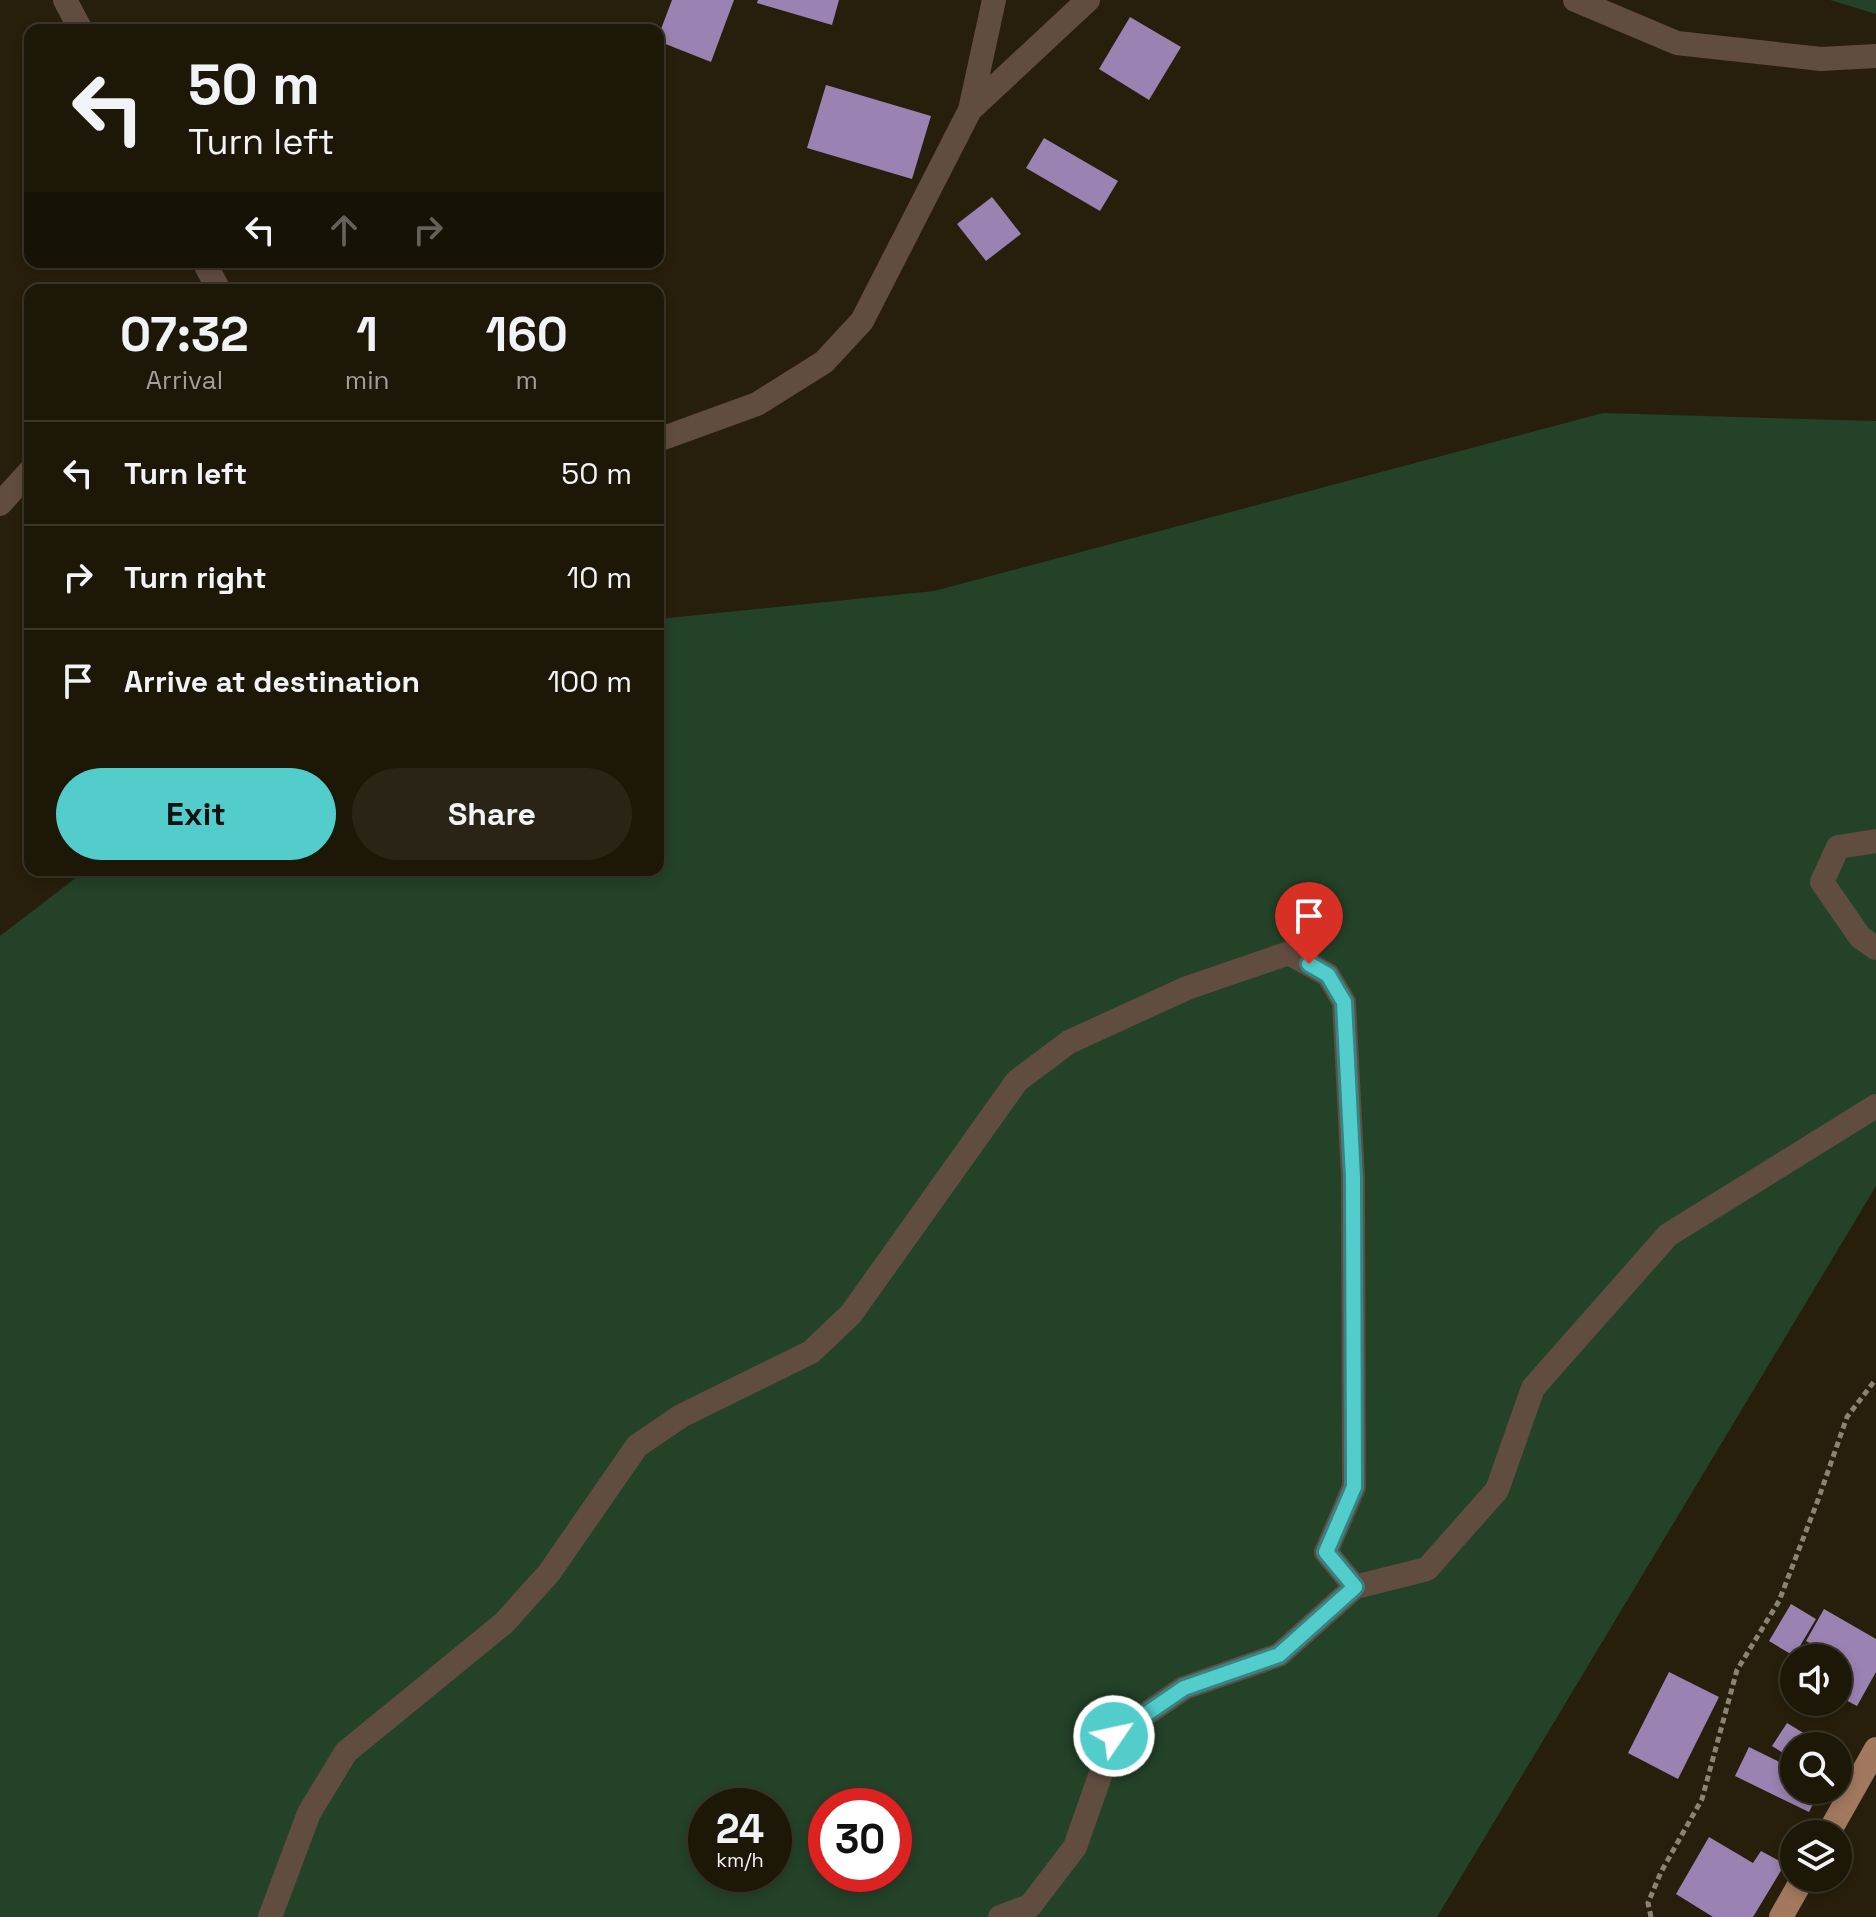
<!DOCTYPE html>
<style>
:root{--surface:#1d1708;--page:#2a2416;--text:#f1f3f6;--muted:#a09f9c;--line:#3b3629;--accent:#52cdcc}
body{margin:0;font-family:"Space Grotesk",sans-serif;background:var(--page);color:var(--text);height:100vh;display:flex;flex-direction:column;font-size:30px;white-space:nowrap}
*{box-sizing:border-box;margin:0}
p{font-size:26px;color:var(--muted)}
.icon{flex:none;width:44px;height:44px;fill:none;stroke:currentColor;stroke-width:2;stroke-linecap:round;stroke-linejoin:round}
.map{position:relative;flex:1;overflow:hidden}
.panel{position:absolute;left:24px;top:284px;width:640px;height:592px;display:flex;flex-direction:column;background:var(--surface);border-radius:16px;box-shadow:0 4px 12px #0003,0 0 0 2px var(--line)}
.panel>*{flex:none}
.hud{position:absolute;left:24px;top:24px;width:640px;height:244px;border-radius:16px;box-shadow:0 4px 12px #0003,0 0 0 2px var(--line);background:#1d1708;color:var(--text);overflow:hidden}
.buttons{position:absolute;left:1780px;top:1644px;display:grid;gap:16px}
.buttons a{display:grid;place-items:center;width:72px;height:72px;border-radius:50%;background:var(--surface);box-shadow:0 4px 12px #0003,0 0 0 2px var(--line);font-size:40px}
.speed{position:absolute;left:688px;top:1788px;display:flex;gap:16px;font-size:40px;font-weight:700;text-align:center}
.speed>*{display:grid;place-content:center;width:104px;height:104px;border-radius:50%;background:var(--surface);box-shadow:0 4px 12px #0003,0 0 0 2px var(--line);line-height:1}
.speed small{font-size:20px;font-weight:400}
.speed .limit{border:12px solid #d22;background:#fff;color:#111}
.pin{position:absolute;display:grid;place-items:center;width:68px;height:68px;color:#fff;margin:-82px -34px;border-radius:50% 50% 50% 0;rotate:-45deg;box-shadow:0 0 8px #0007}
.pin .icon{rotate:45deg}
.me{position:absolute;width:88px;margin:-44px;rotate:56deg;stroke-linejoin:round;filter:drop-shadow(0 0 6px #0008)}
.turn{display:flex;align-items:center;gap:28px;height:168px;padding:0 32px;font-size:36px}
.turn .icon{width:104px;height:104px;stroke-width:2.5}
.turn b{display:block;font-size:56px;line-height:68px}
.lanes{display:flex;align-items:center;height:76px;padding:0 32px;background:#0003;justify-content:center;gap:40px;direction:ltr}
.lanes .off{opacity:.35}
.eta{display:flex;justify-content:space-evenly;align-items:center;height:136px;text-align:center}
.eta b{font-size:48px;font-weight:800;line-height:56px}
.button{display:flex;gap:16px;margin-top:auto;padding:16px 32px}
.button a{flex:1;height:92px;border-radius:48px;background:var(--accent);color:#111;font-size:32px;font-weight:800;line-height:92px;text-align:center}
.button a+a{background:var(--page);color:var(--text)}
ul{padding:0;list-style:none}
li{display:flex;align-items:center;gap:24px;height:104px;padding:0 32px;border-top:2px solid var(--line)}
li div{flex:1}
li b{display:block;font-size:30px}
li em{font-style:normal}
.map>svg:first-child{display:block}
</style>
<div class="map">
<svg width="1876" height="1917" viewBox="0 0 1876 1917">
<rect width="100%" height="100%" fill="#271f0b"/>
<path fill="#234228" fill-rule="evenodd" d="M1830,0h46v14z
M1603,413l273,8v765l-439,731h-1437v-981l86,-66h572v-251l276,-28zM706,1806h68v68h-68zM826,1806h68v68h-68z"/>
<path fill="#9a82b2" d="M672,0h62l-23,62 -53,-21v-4z
M758,0h81l-7,25 -75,-22z
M1130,17l51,30 -32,53 -50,-31z
M826,85l105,31 -19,63 -105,-31z
M1044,138l74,43 -18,30 -74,-43z
M992,197l29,37 -35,27 -29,-37z
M1791,1604l25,15 -22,37 -25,-15z
M1824,1609l52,30v33l-19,34 -19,-10v-30l3,-5 -35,-20z
M1669,1672l50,25 -41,82 -50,-26z
M1787,1723l28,17 -4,6h-17v14l-22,-14z
M1749,1747l45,22v21h26l-11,22 -74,-36z
M1709,1837l44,26 8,-12 24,13 -32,53h-40l-37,-23z"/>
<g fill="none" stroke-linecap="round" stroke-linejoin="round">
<path stroke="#8b8474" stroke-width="5" stroke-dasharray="6 4" stroke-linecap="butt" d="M1651,1917l-3,-14 13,-31 41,-73 35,-129 42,-69 39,-101 29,-83 29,-38"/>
<path stroke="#614c40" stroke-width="24" d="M65,0l16,30
M1575,0l102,43 144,16 55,-3
M970,110l118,-110
M204,262l15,28
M658,440l99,-36 67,-42 38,-41 108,-211 24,-110
M0,504l30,-33
M1876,841l-38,6 -16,35 38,55 16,11
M270,1917l39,-104 37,-61 158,-129 45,-50 88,-127 44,-30 130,-64 40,-38 166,-233 52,-39 118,-54 102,-35 39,22 16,27 9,176 1,309 -28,65 29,35
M1000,1917l30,-11 45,-59 39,-111 70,-48 95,-33 76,-68 72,-18 70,-79 36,-102 135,-153 208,-129"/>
<path stroke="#a2785f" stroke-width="24" d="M1828,1834l48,-85
M1781,1917l22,-39"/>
</g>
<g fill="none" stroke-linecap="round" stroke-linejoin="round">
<g stroke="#358585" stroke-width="20">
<path id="route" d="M1114,1736l70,-48 95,-33 76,-68 -29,-35 28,-65 -1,-309 -9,-176 -16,-27 -19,-11"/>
</g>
<use href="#route" stroke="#52cdcc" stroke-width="14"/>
</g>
</svg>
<div class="buttons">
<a><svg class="icon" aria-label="sound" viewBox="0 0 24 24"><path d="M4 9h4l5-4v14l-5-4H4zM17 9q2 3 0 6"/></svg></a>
<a><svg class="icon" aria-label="search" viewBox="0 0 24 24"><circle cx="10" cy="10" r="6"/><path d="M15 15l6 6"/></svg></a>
<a><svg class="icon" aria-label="layers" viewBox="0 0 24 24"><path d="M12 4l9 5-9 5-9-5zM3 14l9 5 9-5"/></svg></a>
</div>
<div class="speed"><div>24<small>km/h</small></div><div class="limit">30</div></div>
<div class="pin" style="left:1309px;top:964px;background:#d93025"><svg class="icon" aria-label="arrive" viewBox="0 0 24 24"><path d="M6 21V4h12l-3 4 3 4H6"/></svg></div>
<svg class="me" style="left:1114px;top:1736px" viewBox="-20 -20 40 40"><circle r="17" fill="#52cdcc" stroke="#fff" stroke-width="3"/><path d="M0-11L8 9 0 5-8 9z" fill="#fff"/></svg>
<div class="hud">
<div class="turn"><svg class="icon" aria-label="left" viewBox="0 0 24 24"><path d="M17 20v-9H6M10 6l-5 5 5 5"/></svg><div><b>50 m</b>Turn left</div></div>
<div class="lanes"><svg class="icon" aria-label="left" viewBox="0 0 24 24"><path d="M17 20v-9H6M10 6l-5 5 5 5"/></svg><svg class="icon off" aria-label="ahead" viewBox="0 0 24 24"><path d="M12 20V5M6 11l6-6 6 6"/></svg><svg class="icon off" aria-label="right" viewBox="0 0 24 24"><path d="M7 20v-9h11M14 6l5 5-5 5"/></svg></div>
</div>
<section class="panel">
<div class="eta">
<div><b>07:32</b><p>Arrival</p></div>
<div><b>1</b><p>min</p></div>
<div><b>160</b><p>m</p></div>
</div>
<ul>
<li><svg class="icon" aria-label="left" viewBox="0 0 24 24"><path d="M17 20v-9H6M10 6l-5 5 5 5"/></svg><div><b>Turn left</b></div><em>50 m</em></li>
<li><svg class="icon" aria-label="right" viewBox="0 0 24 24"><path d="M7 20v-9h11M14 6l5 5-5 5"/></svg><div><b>Turn right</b></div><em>10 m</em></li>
<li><svg class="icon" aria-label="arrive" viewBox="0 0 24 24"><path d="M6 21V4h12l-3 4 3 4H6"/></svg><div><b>Arrive at destination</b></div><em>100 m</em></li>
</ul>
<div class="button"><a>Exit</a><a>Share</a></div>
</section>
</div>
